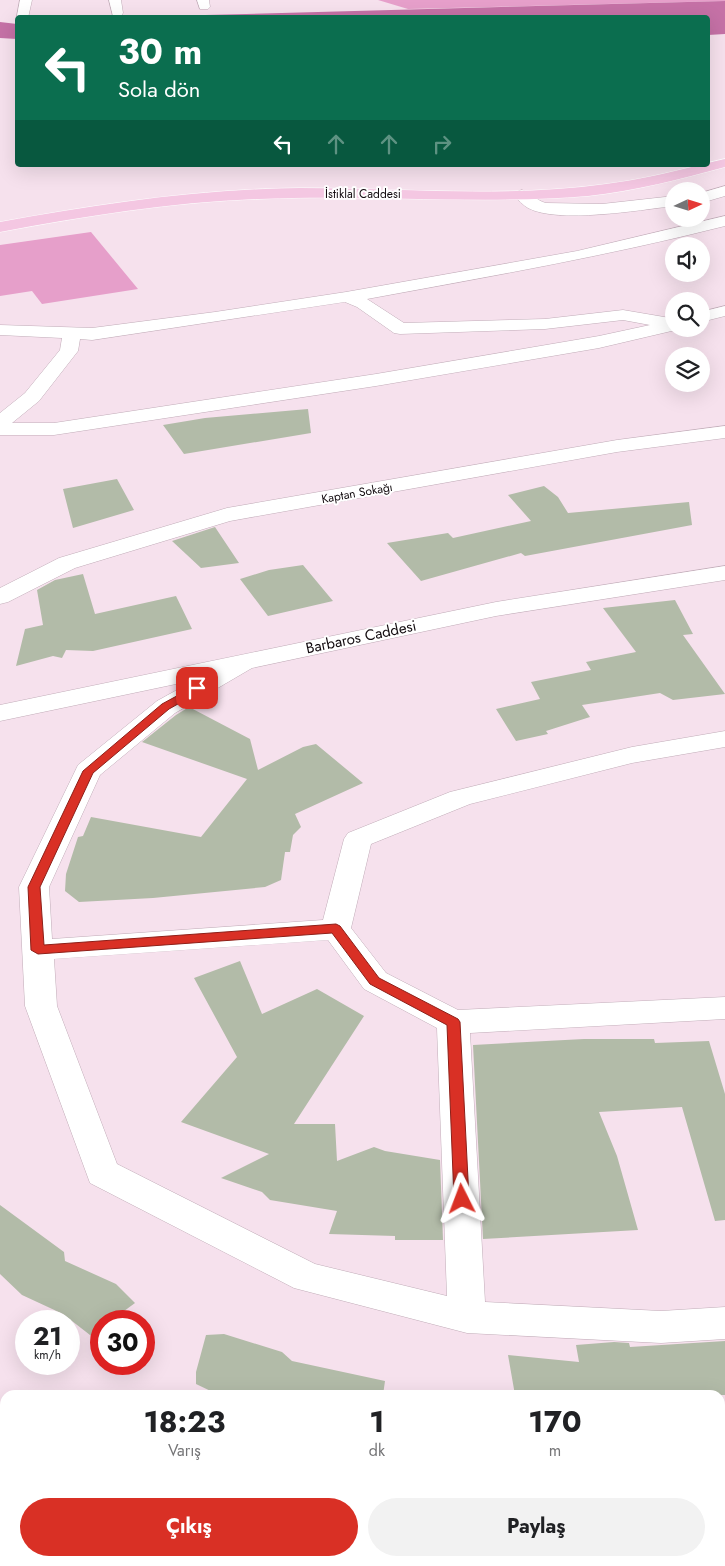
<!DOCTYPE html>
<html lang="tr">
<meta charset="utf-8">
<style>
:root{--surface:#fff;--page:#f2f2f2;--text:#202124;--muted:#757577;--accent:#d93025}
body{margin:0;font-family:Jost,sans-serif;background:var(--page);color:var(--text);height:100vh;display:flex;flex-direction:column;font-size:19px;white-space:nowrap}
*{box-sizing:border-box;margin:0}
p{font-size:16px;color:var(--muted)}
.icon{flex:none;width:28px;height:28px;fill:none;stroke:currentColor;stroke-width:2;stroke-linecap:round;stroke-linejoin:round}
.map{position:relative;flex:1;overflow:hidden}
.sheet{position:absolute;left:0px;top:1390px;width:725px;height:176px;display:flex;flex-direction:column;background:var(--surface);border-radius:15px 15px 0 0;box-shadow:0 5px 20px #0002}
.sheet>*{flex:none}
.banner{position:absolute;left:15px;top:15px;width:695px;height:152px;border-radius:5px;box-shadow:0 5px 20px #0002;background:#0b6e4f;color:#fff;overflow:hidden}
.needle{width:32px;rotate:86deg}
.buttons{position:absolute;left:665px;top:182px;display:grid;gap:10px}
.buttons a{display:grid;place-items:center;width:45px;height:45px;border-radius:50%;background:var(--surface);box-shadow:0 5px 20px #0002;font-size:25px}
.speed{position:absolute;left:15px;top:1310px;display:flex;gap:10px;font-size:25px;font-weight:700;text-align:center}
.speed>*{display:grid;place-content:center;width:65px;height:65px;border-radius:50%;background:var(--surface);box-shadow:0 5px 20px #0002;line-height:1}
.speed small{font-size:12px;font-weight:400}
.speed .limit{border:8px solid #d22;background:#fff;color:#111}
.pin{position:absolute;display:grid;place-items:center;width:42px;height:42px;color:#fff;margin:-21px;border-radius:10px;box-shadow:0 2px 8px #0006}
.me{position:absolute;width:55px;margin:-28px;rotate:357deg;stroke-linejoin:round;filter:drop-shadow(0 0 4px #0008)}
.turn{display:flex;align-items:center;gap:18px;height:105px;padding:0 20px;font-size:22px}
.turn .icon{width:65px;height:65px;stroke-width:2.5}
.turn b{display:block;font-size:35px;line-height:42px}
.lanes{display:flex;align-items:center;height:48px;padding:0 20px;background:#0003;justify-content:center;gap:25px;direction:ltr}
.lanes .off{opacity:.35}
.eta{display:flex;justify-content:space-evenly;align-items:center;height:85px;text-align:center}
.eta b{font-size:30px;font-weight:700;line-height:35px}
.button{display:flex;gap:10px;margin-top:auto;padding:10px 20px}
.button a{flex:1;height:58px;border-radius:30px;background:var(--accent);color:#fff;font-size:20px;font-weight:700;line-height:58px;text-align:center}
.button a+a{background:var(--page);color:var(--text)}
.map>svg:first-child{display:block}
</style>
<div class="map">
<svg width="725" height="1566" viewBox="0 0 725 1566">
<rect width="100%" height="100%" fill="#f6e1ed"/>
<path fill="#e69fca" d="M378,0h347v1l-317,8z
M91,232l47,57 -96,15 -10,-13 -32,5v-51z"/>
<path fill="#c571a6" d="M725,1v33l-17,1v-17l-507,-1 4,-2z
M0,22l17,2v15l-17,-1z"/>
<path fill="#b2bba8" d="M308,409l3,24 -127,21 -21,-29 42,-7z
M117,479l17,31 -61,18 -10,-39z
M544,486l14,11 10,16 121,-11 3,23 -167,31 -4,-3 -100,28 -34,-38 61,-10 5,5 78,-17 -23,-26z
M215,527l24,36 -38,5 -29,-27z
M303,565l30,36 -65,15 -28,-37 29,-9z
M83,574l12,40 81,-18 16,33 -99,22 -27,-1 -4,8 -9,-2 -37,10 9,-37 18,-4 -6,-35 18,-10z
M675,600l18,34 -10,1 42,59 -52,6 -13,-7 -78,12 8,12 -44,14 2,3 -32,7 -20,-32 44,-10 -9,-17 60,-12 -5,-8 50,-10 -33,-44z
M189,707l61,32 8,31 45,-23 13,-3 47,39 -68,31 6,13 -8,8 -3,17h-5l-4,28 -16,7 -112,11 -74,4 -14,-11 1,-17 12,-37 5,-1 8,-19 110,20 46,-58 -105,-37 34,-27z
M240,961l22,53 55,-25 47,27 -70,108h41l2,37 37,-14 11,4 55,9 3,80h-48v-4l-66,-2 8,-23 -67,-11 -8,-8 -41,-14 48,-24 -88,-32 56,-65 -43,-79z
M584,1039h70l1,4 54,-2 16,53v126l-10,1 -33,-114 -83,5 18,44 21,74 -155,9 -10,-194z
M0,1205l64,47 1,9 51,23 19,19 -19,14 -3,4h-12v18l-2,3 -36,-28 -41,-19 -22,-21z
M224,1334l58,18 10,9 93,20 -2,14h-164l-23,-11v-12l10,-37z
M725,1341v54h-210l-7,-40 71,7 -3,-17 38,-3 15,1 1,4z"/>
<g fill="none" stroke-linecap="round" stroke-linejoin="round">
<g stroke="#c1acb8" stroke-width="1">
<path id="minor" d="M20,0h12l-4,18 -11,-2z
M109,0h12l2,13 -2,3h-8z
M197,0h12l1,7 -2,2h-8z
M725,186v10l-24,7v-10z
M522,190c9,3 15,11 24,13l56,1 72,-8v10c-35,4 -116,18 -146,2 -5,-3 -10,-8 -14,-13l3,-3z
M725,216v10c-118,30 -238,51 -358,73l37,24 141,-4 78,-9 47,8 4,2v9h6l-81,19 -223,38 -322,49h-54v-22l25,-20 35,-43 2,-12 -62,-3v-10l92,3 123,-16 131,-20 231,-41zM345,302l12,5 37,26 6,1 145,-5 78,-9 27,5 -51,11 -223,38 -322,49h-42l27,-22 39,-50 2,-12 12,1z
M725,306v10l-24,6v-10z
M725,426v12l-108,14 -387,69 -155,47 -67,34 -8,2v-16l59,-30 168,-50 390,-68z
M725,566v14l-229,36 -244,52 -77,45 -75,62 -51,112 3,52 271,-19 21,-81 4,-6 102,-41 182,-45 93,-16v16l-93,16 -162,41 -99,40 -20,84 35,45 72,37 267,-13v22l-255,14 15,269 176,9 64,-4v32l-64,4 -194,-10 -173,-45 -204,-105 -65,-177 -6,-119 59,-122 79,-64 38,-21 -195,41v-16l496,-103zM328,940l36,49 73,39 10,268 -132,-32 -198,-100 -60,-158 -3,-47z
M0,1497l5,2v42l-5,-2z
M40,1561h49l2,5h-48z"/>
</g>
<g stroke="#fff" stroke-width="1">
<path id="major" d="M725,159v8c-45,12 -90,24 -137,29 -110,9 -219,-2 -329,3 -87,3 -173,17 -259,33v-10c99,-18 199,-33 300,-34 102,0 205,10 306,-4 32,-4 62,-11 93,-19h9v-2z"/>
</g>
<use href="#minor" fill="#fff" fill-rule="evenodd"/>
<use href="#major" fill="#f4c7e2" fill-rule="evenodd"/>
</g>
<path fill="#d93025" stroke="#8d1f18" d="M197,685l5,3 -1,3 -32,18 -76,64 -53,114 4,58 292,-21 4,2 39,52 79,41 2,3 9,177 -2,4 -5,2 -6,-2 -2,-4 -7,-174 -77,-41 -38,-51 -294,21 -7,-4 -3,-63 55,-116 79,-67z"/>
<g text-anchor="middle" dominant-baseline="central" stroke-width="4" stroke-linejoin="round" paint-order="stroke">
<g font-size="12" fill="#110a0e" stroke="#fff">
<text x="363" y="194">İstiklal Caddesi</text>
<text transform="translate(357 493) rotate(-10)">Kaptan Sokağı</text>
</g>
<g font-size="15" fill="#110a0e" stroke="#fff">
<text transform="translate(361 637) rotate(-12)">Barbaros Caddesi</text>
</g>
</g>
</svg>
<div class="buttons">
<a><svg class="needle" viewBox="-14 -14 28 28"><path d="M0-13l5 13h-10z" fill="#e53935"/><path d="M0 13l5-13h-10z" fill="#757577"/></svg></a>
<a><svg class="icon" aria-label="sound" viewBox="0 0 24 24"><path d="M4 9h4l5-4v14l-5-4H4zM17 9q2 3 0 6"/></svg></a>
<a><svg class="icon" aria-label="search" viewBox="0 0 24 24"><circle cx="10" cy="10" r="6"/><path d="M15 15l6 6"/></svg></a>
<a><svg class="icon" aria-label="layers" viewBox="0 0 24 24"><path d="M12 4l9 5-9 5-9-5zM3 14l9 5 9-5"/></svg></a>
</div>
<div class="speed"><div>21<small>km/h</small></div><div class="limit">30</div></div>
<div class="pin" style="left:197px;top:688px;background:#d93025"><svg class="icon" aria-label="arrive" viewBox="0 0 24 24"><path d="M6 21V4h12l-3 4 3 4H6"/></svg></div>
<svg class="me" style="left:462px;top:1199px" viewBox="-20 -20 40 40"><path d="M0-17L14 15 0 8-14 15z" fill="#d93025" stroke="#fff" stroke-width="4"/></svg>
<div class="banner">
<div class="turn"><svg class="icon" aria-label="left" viewBox="0 0 24 24"><path d="M17 20v-9H6M10 6l-5 5 5 5"/></svg><div><b>30 m</b>Sola dön</div></div>
<div class="lanes"><svg class="icon" aria-label="left" viewBox="0 0 24 24"><path d="M17 20v-9H6M10 6l-5 5 5 5"/></svg><svg class="icon off" aria-label="ahead" viewBox="0 0 24 24"><path d="M12 20V5M6 11l6-6 6 6"/></svg><svg class="icon off" aria-label="ahead" viewBox="0 0 24 24"><path d="M12 20V5M6 11l6-6 6 6"/></svg><svg class="icon off" aria-label="right" viewBox="0 0 24 24"><path d="M7 20v-9h11M14 6l5 5-5 5"/></svg></div>
</div>
<section class="sheet">
<div class="eta">
<div><b>18:23</b><p>Varış</p></div>
<div><b>1</b><p>dk</p></div>
<div><b>170</b><p>m</p></div>
</div>
<div class="button"><a>Çıkış</a><a>Paylaş</a></div>
</section>
</div>
